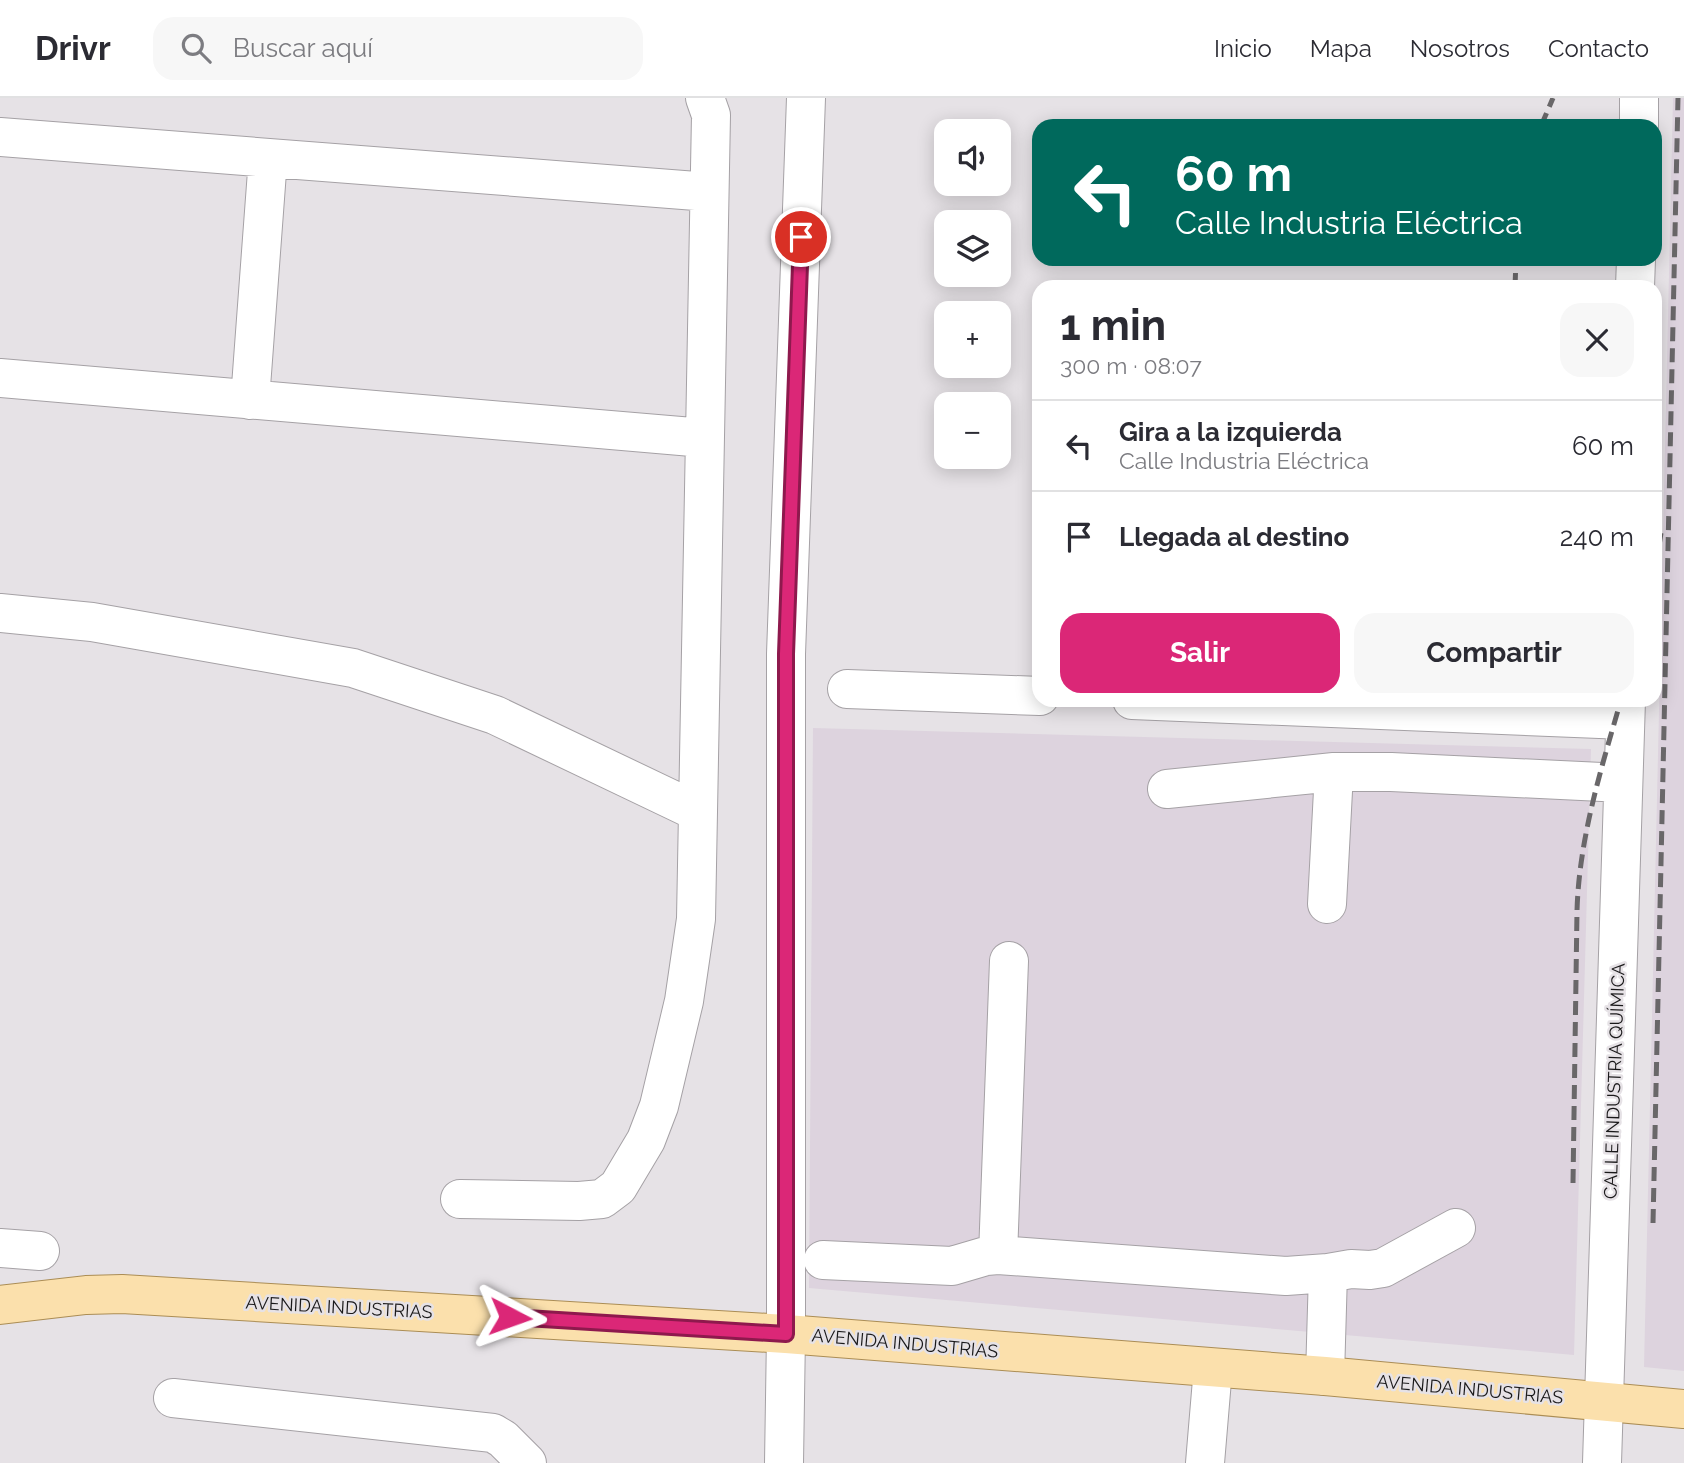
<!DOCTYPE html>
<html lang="es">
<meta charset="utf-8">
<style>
:root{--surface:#fff;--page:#f7f7f7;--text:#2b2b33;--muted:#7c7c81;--line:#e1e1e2;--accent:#db2777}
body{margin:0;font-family:Raleway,sans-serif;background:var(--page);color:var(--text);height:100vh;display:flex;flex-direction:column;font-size:26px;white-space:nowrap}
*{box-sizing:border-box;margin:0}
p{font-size:23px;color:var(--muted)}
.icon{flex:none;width:38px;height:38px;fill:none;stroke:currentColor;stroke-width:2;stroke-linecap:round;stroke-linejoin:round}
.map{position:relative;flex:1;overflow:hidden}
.drawer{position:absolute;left:1032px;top:182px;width:630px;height:427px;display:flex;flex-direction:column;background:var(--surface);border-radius:21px;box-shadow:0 4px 18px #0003}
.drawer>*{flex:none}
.banner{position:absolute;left:1032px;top:21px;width:630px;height:147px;border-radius:21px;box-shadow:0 4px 18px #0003;background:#00695c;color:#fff;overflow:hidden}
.fabs{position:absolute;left:934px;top:21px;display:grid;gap:14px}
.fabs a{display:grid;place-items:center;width:77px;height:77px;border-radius:14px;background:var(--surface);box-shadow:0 4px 18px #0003;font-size:35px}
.pin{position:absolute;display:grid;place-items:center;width:60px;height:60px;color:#fff;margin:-30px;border:4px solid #fff;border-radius:50%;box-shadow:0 2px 7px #0007}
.me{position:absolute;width:77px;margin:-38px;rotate:94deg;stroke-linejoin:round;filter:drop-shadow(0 0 5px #0008)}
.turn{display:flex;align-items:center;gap:24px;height:147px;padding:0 28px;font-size:32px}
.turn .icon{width:91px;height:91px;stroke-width:2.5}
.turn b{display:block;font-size:49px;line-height:60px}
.round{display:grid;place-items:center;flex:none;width:74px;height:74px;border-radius:21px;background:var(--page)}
.head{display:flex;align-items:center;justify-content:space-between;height:119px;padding:0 28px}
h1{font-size:42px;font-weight:700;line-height:52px}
.action{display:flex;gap:14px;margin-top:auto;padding:14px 28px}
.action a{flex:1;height:80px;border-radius:21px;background:var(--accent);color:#fff;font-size:28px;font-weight:700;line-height:80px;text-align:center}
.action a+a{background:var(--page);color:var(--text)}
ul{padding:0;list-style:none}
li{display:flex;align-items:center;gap:21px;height:91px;padding:0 28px;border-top:2px solid var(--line)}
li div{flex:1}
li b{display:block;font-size:26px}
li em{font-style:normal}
header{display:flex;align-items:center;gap:42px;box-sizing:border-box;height:98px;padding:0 35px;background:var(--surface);border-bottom:2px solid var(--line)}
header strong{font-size:33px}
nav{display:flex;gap:38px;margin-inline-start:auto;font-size:24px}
.search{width:490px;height:63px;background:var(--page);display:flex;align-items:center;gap:18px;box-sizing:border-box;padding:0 24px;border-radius:21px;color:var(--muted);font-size:26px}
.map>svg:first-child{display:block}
</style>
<header>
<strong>Drivr</strong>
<div class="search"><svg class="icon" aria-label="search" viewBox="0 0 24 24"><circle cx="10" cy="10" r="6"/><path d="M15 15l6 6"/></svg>Buscar aquí</div>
<nav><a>Inicio</a><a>Mapa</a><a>Nosotros</a><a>Contacto</a></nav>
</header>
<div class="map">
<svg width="1684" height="1365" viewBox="0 0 1684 1365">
<rect width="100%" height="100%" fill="#e6e2e6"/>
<path fill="#ddd3de" d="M1673,0h11v1273l-40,-4z
M813,630l778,21 -17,606 -765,-67z"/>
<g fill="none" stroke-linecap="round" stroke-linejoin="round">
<g stroke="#a5a1a5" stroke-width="40">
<path id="minor" d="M1639,28v-28
M0,39l709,55
M1635,189l1,-28
M0,280l704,60
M250,302l18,-242
M0,515l92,9 261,46 142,47 203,97
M847,591l193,7
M1132,602l493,20
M1167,691l167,-17h57l232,11
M1327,806l7,-132
M460,1101l119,2 23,-2 16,-12 28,-47 13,-34 25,-105 12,-82 15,-804 -6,-17
M0,1150l40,3
M998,1157l11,-294
M823,1162l129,6 34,-10 12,-1 288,21 42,-3 23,-4 19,1 13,-2 73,-40
M1325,1278l3,-103
M173,1300l320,35 10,6 24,24
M784,1365l2,-129v-680l20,-556
M1205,1365l8,-95
M1602,1365l24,-763"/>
</g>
<g stroke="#ab8d55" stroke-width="40">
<path id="major" d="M0,1207l86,-10 36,-1 664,40 539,42 359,33"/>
</g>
<use href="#minor" stroke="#fff" stroke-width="38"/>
<use href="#major" stroke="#fbe0ac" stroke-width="38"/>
<path stroke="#696769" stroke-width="5" stroke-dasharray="14 7" stroke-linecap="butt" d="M1541,28l12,-28
M1515,189l1,-28
M1656,467l5,-32
M1573,1085l4,-272c2,-72 24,-142 44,-211
M1653,1125l25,-1125"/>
</g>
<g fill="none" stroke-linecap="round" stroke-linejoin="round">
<g stroke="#8e194d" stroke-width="18">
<path id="route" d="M510,1219l276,17v-680l15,-417"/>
</g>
<use href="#route" stroke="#db2777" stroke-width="12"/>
</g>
<g text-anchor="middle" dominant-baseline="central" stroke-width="5" stroke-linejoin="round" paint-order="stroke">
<g font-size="18" fill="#1a191a" stroke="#e6e2e6">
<text transform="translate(1614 983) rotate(-88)">CALLE INDUSTRIA QUÍMICA</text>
<text transform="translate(339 1209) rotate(3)">AVENIDA INDUSTRIAS</text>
<text transform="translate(905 1245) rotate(5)">AVENIDA INDUSTRIAS</text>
<text transform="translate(1470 1291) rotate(5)">AVENIDA INDUSTRIAS</text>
</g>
</g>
</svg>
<div class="fabs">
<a><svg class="icon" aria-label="sound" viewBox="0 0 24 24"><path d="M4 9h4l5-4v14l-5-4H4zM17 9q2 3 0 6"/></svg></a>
<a><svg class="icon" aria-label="layers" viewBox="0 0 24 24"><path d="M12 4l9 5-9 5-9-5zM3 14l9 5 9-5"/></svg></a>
<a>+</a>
<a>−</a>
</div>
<div class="pin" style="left:801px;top:139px;background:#d93025"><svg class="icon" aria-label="arrive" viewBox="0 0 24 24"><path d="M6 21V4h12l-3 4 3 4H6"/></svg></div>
<svg class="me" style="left:510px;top:1219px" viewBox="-20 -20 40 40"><path d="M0-17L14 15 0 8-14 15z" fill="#db2777" stroke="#fff" stroke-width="4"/></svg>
<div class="banner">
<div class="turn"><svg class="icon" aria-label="left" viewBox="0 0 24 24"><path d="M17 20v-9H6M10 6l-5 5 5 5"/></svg><div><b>60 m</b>Calle Industria Eléctrica</div></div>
</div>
<section class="drawer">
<div class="head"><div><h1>1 min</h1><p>300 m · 08:07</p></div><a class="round"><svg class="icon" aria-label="close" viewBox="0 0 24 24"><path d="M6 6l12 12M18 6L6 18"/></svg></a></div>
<ul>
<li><svg class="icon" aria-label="left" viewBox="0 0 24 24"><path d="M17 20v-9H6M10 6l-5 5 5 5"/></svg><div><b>Gira a la izquierda</b><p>Calle Industria Eléctrica</p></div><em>60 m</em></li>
<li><svg class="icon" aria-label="arrive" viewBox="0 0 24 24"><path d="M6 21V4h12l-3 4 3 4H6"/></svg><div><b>Llegada al destino</b></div><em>240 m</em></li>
</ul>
<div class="action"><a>Salir</a><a>Compartir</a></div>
</section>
</div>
